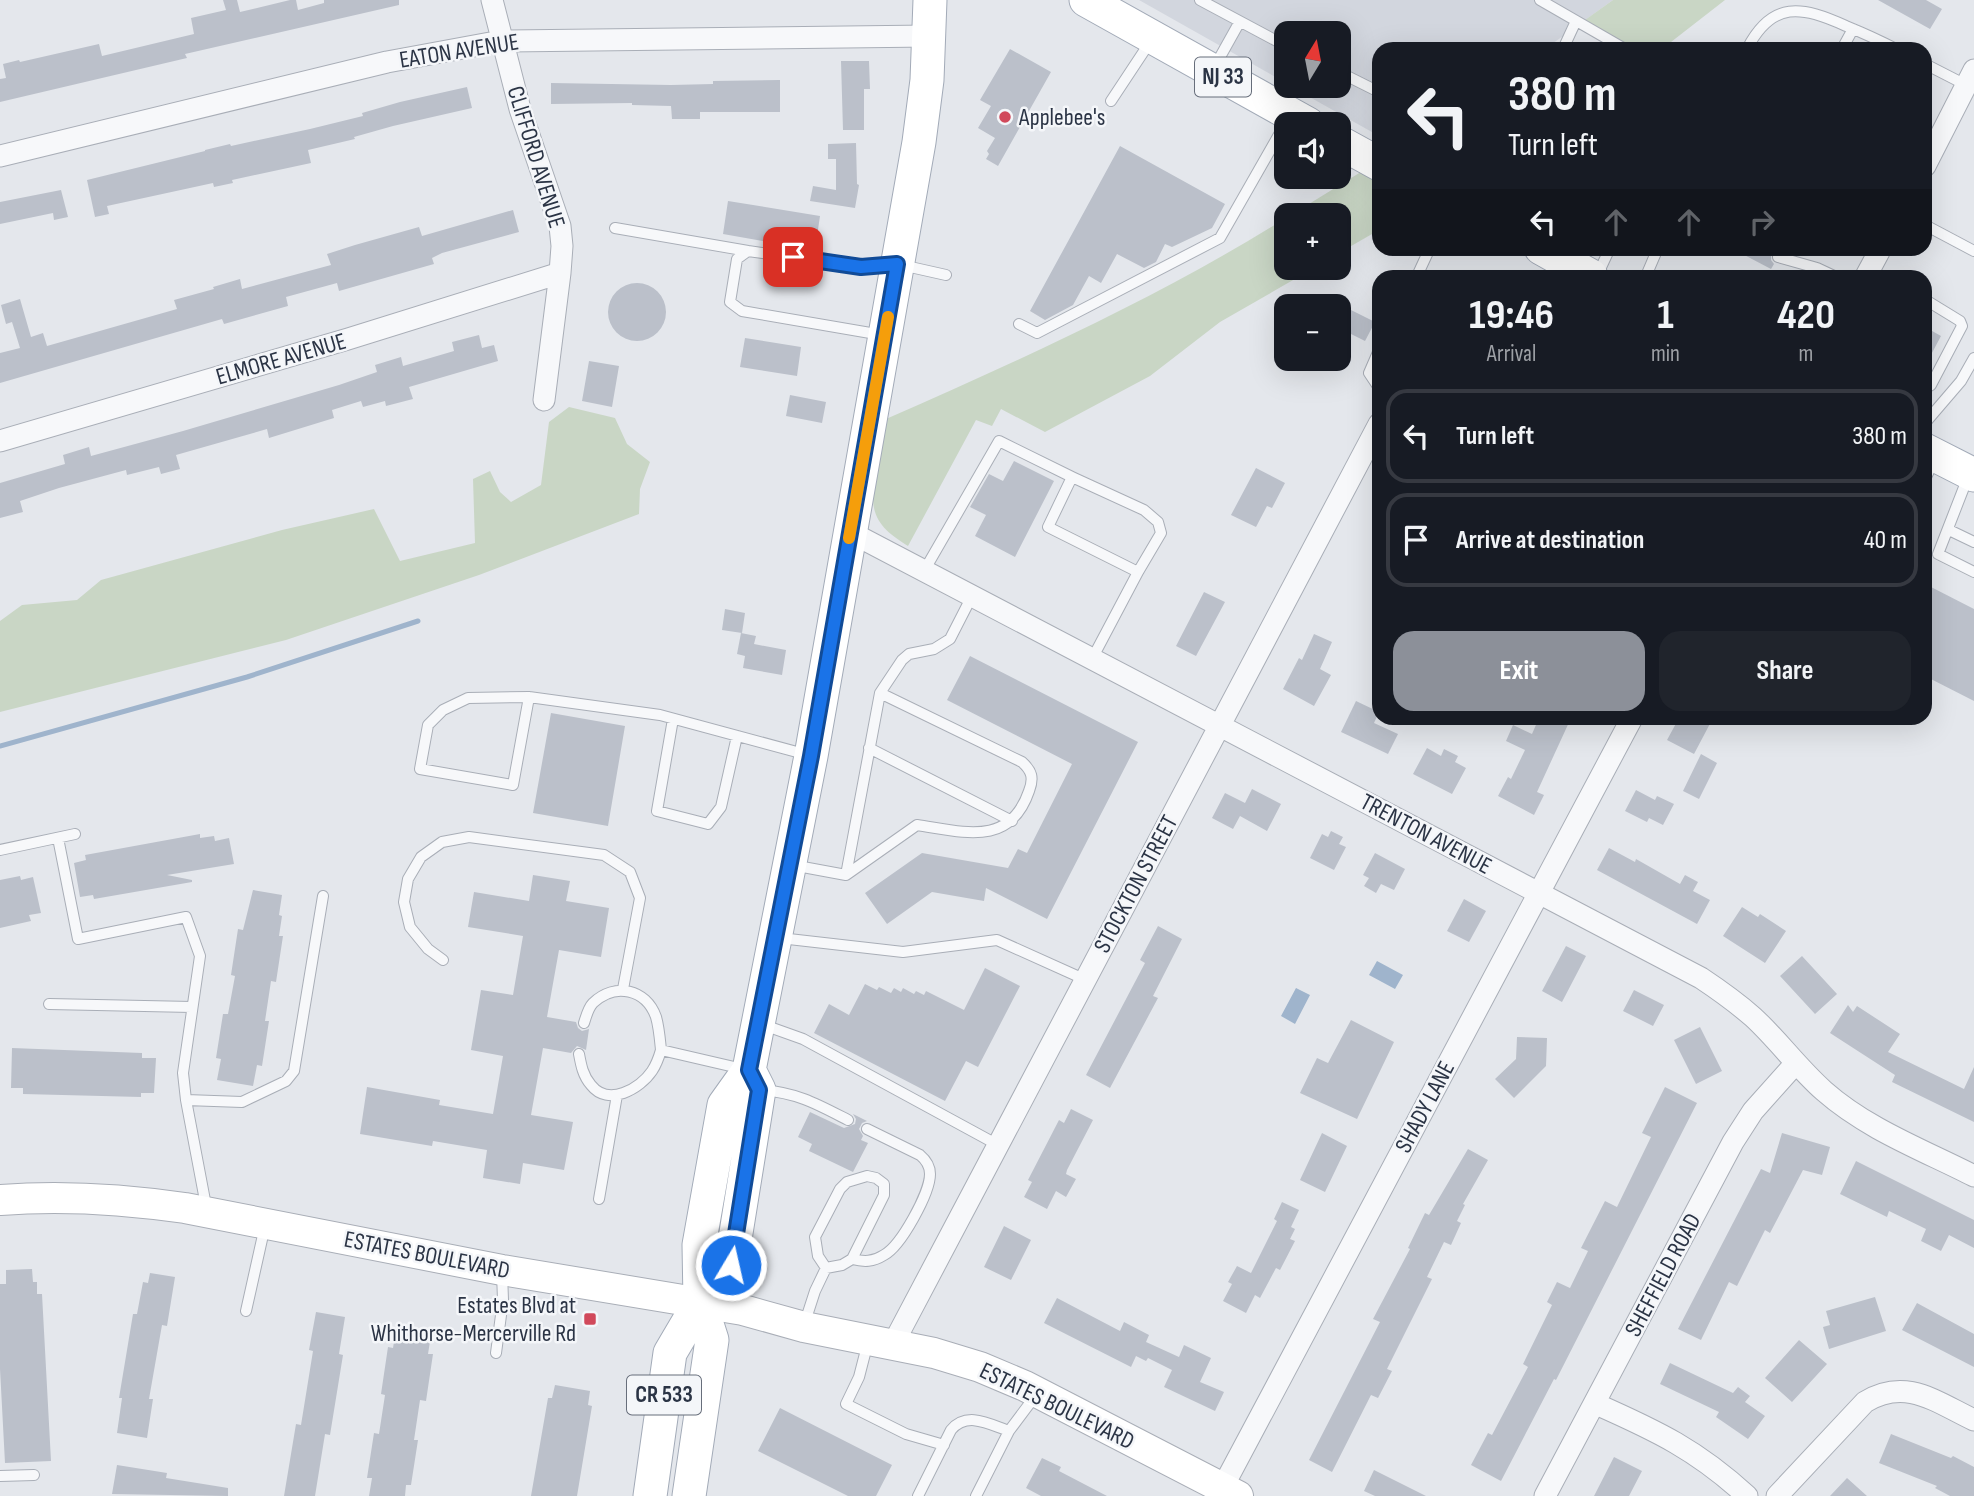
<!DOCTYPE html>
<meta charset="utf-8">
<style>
:root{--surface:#171b24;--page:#20242c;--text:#f1f3f6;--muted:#9ea1a6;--line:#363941;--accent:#8c9099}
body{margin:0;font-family:"Sofia Sans Condensed",sans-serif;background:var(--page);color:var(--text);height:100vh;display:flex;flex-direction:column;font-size:26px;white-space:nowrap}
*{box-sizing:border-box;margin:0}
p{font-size:23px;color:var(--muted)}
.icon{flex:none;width:38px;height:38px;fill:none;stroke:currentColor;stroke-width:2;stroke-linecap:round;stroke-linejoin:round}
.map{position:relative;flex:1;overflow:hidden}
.side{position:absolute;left:1372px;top:270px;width:560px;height:455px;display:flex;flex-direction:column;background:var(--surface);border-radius:21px;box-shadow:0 7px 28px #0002}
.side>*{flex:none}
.banner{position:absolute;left:1372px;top:42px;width:560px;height:214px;border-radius:21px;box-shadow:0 7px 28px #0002;background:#171b24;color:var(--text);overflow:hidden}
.needle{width:46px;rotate:10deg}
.tools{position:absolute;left:1274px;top:21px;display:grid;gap:14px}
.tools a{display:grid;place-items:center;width:77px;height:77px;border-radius:14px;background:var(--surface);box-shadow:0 7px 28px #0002;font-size:35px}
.pin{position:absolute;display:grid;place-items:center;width:60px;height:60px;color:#fff;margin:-30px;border-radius:14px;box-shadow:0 4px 10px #0006}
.me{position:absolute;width:77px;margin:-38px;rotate:9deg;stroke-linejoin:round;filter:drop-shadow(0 0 5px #0008)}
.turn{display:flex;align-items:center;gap:24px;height:147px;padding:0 21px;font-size:32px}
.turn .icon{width:91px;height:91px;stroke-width:2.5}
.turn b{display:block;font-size:49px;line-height:60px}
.lanes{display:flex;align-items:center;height:66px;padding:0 21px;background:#0003;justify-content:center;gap:35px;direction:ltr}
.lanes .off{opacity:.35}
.eta{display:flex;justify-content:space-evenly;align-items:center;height:119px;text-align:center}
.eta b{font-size:42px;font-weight:700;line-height:49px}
.primary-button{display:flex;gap:14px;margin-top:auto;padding:14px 21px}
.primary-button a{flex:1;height:80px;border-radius:21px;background:var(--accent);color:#fff;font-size:28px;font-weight:700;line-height:80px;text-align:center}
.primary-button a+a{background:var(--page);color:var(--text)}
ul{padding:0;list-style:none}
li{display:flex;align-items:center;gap:21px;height:94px;margin:0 14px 10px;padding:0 7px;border:4px solid var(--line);border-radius:21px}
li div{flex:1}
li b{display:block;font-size:26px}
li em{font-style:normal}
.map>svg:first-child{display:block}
</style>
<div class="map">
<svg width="1974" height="1496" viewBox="0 0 1974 1496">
<rect width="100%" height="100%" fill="#e4e7ec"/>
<path fill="#d2d6de" d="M1139,0h474l-68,49h-166v87l-89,-50h49v-53h-53v50z"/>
<path fill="#c9d6c5" d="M1613,0h112l-63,49h-28l-49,-29z
M1369,167l10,6v57l-40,23v-38h-48z
M1286,218v50h28l-94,54 -70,54 -105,56 -44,-23 -9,17 -16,-6 -68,126c-19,-12 -34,-23 -35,-46l13,-81c137,-60 273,-122 400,-201z
M569,407l46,11 12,26 23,18 -10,27 -1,25 -160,61 -193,65 -286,72v-91l22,-16 55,-5 24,-20 181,-50 92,-21 26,52 75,-18 -2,-64 17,-8 10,21 11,10 30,-17 8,-63z"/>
<path fill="#9fb4cc" d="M1377,961l26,14 -8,14 -26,-14z
M1296,988l14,7 -15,29 -14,-8z"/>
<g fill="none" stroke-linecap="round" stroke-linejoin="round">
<path stroke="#9fb4cc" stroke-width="5" d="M0,746l247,-69 171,-56"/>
</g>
<path fill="#bbc0ca" d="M223,0h14l3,12 50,-12h6l2,10 26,-7v-3h75v5l-214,49 2,4 -187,44v-23l6,-1 -3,-14 16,-4 1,2 79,-18 3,12 92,-22 -3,-16 35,-8z
M1878,0h48l16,9 -12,20z
M1010,49l41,23 -53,94 -12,-7 3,-5 -2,-3 8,-13 -17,-10 13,-22 -11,-6z
M841,61h28l1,28h-6v41h-21z
M780,80v32h-80v7h-28l-1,-13 -39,-1v-2l-81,1v-21l120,2 42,-1v-3z
M467,87l5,21 -79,18 -39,11 1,2 -47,11 3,13 -79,17 1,3 -19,4 -1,-4 -106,23 2,8 -14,3 -8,-37 118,-29v-1l25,-6 1,2 79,-17 53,-13 -1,-3 38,-11z
M856,143l1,41 2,1 -4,23 -45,-7 3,-15 23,4v-31h-8v-15z
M1120,146l105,58 -13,24 -40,19 -7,-3 -9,18 -12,6 -27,-14 -16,29 -12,-7 -16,29 -28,15 -15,-9z
M61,190l7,27 -14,3 -1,-7 -53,11v-22z
M728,201l92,15 -5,34 -92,-16z
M513,210l6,22 -77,21 -10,5 2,6 -95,27 -2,-8 -51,14 2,9 -64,18 -2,-5 -222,64v-30l20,-5 -8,-26 -6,2 -5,-19 19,-6 11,38 12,-4 4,13 130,-37 -3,-9 40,-11 -1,-2 27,-8 2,10 89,-24 -4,-11 28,-9 64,-18 3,9z
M1731,248h51l-7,2 -4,4v6l3,4 -3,5z
M608 312a29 29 0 1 1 58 0a29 29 0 1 1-58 0Z
M1339,304l36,18 -10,19 -26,-13z
M1925,327l16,9 -16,30z
M479,335l3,13 12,-3 4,16 -89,26 4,12 -27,7 -1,-5 -22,6 -2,-6 -29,9 2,8 -65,20 -2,-9 -91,26 4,14 -19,5 -2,-7 -32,8 -1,-5 -67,18 -39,13 3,11 -23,6v-35l65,-19 -2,-9 26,-8 2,9 92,-25 156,-46 38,-13 -2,-7 26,-8 2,9 51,-15 -2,-9z
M745,338l56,9 -4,29 -57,-9z
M589,361l30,5 -7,41 -30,-6z
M790,395l36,7 -4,21 -36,-7z
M1014,461l40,20 -39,76 -40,-21 11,-21 -16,-8 19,-33 14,7z
M1256,468l29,15 -13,25 -5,-2 -11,21 -25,-12z
M1931,587l43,22v92l-49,-25v-77z
M1204,592l21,10 -29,54 -20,-10z
M725,609l20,4 -3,20 -20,-3z
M741,633l15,3 -2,8 32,6 -4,25 -39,-7 2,-12 -8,-2z
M1314,634l18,8 -12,27 11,6 -17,31 -31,-17 16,-31 3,2z
M970,656l168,86 -91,177 -61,-31 -2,13 -52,-9 -45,32 -22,-31 57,-40 86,15 10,-19 9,4 45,-89 -125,-64z
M1356,701l23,11 -5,11 24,11 -10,20 -47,-22z
M551,713l74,13 -17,100 -75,-13z
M1539,718h32l-34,74 7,3 -10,20 -36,-19 10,-19 3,2 14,-29 -19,-9 7,-16 19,9z
M1679,718h34l-19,36 -27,-14z
M1427,748l14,8 3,-7 14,7 -3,6 11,6 -14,26 -39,-20z
M1701,754l16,9 -18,36 -16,-8z
M1252,789l29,15 -14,27 -27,-15 -7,13 -21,-11 13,-25 20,10z
M1636,790l19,10 2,-4 17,8 -11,21 -14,-7 -2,4 -22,-11z
M1331,831l12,6 -4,7 7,3 -12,23 -24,-12 12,-24 6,3z
M200,834v4l14,-2 1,5 14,-3 5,26 -67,11 25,5v2l-98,17 -1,-4 -13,2 -6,-34 12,-3 -1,-5z
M1609,848l26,14 1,-3 44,25 5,-9 13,7 -5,9 17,9 -13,24 -100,-54z
M1375,853l30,16 -11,21 -13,-6 -5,9 -12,-7 5,-8 -6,-3z
M533,875l37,6 -4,20 43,7 -8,49 -42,-7 -12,67 29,5 2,6 4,3 7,-2 -3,21 -9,-4 -6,7 -28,-5 -12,67 42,7 -9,48 -41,-7 -3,21 -37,-6 4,-28 -54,-9 -1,5 -72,-12 7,-47 73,13 -1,5 54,9 10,-58 -32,-6 10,-60 32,5 10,-59 -55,-9 6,-35 55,9z
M20,876l1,4 12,-3 8,36 -12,2 2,6 -31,7v-48z
M253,890l29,5 -3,20 3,1 -3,20h4l-7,46 -5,-1 -6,40h4l-7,45 -5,-1 -4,21 -36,-6 4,-21 -5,-1 7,-44h5l7,-38 -4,-1 7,-46 5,1z
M1464,899l22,12 -17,31 -22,-11z
M1742,907l16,10 2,-3 26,17 -21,32 -42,-27z
M1158,926l24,13 -29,57 5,2 -48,90 -24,-13 59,-112 -5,-3z
M1566,946l20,10 -24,46 -20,-11z
M1802,956l35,38 -22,20 -35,-38z
M985,968l35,18 -42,81 -12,-6 -21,40 -131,-68 15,-29 20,11 16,-31 12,6 2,-3 12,6 3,-5 7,4 2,-4 11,6 2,-3 8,4 2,-4 38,19z
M1634,990l30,15 -11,21 -30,-15z
M1848,1005l5,7 4,-6 43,28 -12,18 76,37 10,-22v55l-82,-40 3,-7 -65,-42z
M1351,1020l43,22 -37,77 -57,-26 17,-35 11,5z
M1700,1027l22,44 -26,13 -22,-44z
M1517,1037l30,1 -1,28 -32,32 -19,-19 21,-20z
M12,1048l130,5v5h14l-2,35h-13v4l-118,-3v-6h-12z
M1665,1087l32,16 -141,277 -2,-1 -53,102 -30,-16 17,-32 4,2 36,-68 -5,-3 29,-59 -5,-3 10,-20 13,6 18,-37 -7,-3 24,-47 12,6 34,-70 -9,-4z
M1071,1109l22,11 -26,50 -1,4 10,5 -10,18 -10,-6 -9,18 -23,-12 8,-15 -4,-2 31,-60 5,3z
M810,1112l34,16 11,-4 1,-5 -3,-5 14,7 -5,2 -3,6 4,7 -2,4 7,3 -15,29 -44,-21 3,-7 -14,-7z
M1322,1133l25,13 -22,46 -25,-12z
M1782,1133l48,14 -8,28 -19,-5 -33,63 -5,-3 -28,56 -8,-4 -28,58 -23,-11 83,-160 9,4z
M1468,1149l20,11 -25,44 2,1 -8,16 4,2 -10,22 -7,-3 -17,35 5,2 -45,90 5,2 -14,27 -7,-3 -39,77 -23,-12 71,-138 -7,-3 37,-70 -2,-1 17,-35 4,2z
M1856,1161l118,59v28l-25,-13 -8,16 -20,-10 5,-12 -37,-18 -2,6 -47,-23z
M1282,1202l17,8 -8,17 4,2 -5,10 5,2 -15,29 -4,-2 -16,30 -5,-3 -9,18 -23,-12 9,-17 -4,-2 9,-16 14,7 26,-52 -3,-2z
M1004,1226l27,14 -20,40 -27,-13z
M32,1269l1,13h4v12h5l9,167 -46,2 -5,-94v-85h6v-14z
M150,1273l25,4 -8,49 -5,-1 -13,74h4l-6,39 -30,-5 5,-35h-3l14,-84h4l6,-32 5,1z
M1875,1297l11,34 -57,18 -6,-22 7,-2 -4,-14z
M1057,1298l63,33 4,-9 25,13 -3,7 33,15 5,-12 27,13 -11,24 24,10 -9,19 -51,-24 8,-17 -24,-12 -2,3 -10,-5 -5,11 -87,-44z
M1917,1303l57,31v33l-72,-37z
M316,1312l29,5 -6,37 4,1 -13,80 -5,-1 -10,62h-31l12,-72 5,1 12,-74 -4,-1z
M396,1329l35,6 -3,19h5l-7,47 -6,-1 -6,40h4l-7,45h-5l-1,11h-36l3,-18h-5l7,-45 5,1 6,-39 -4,-1 7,-47 5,1z
M1799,1340l28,24 -35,38 -27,-24z
M1670,1363l63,30 5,-6 12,9 -5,6 20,14 -17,23 -32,-22 3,-5 -59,-28z
M555,1385l35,6 -2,14 4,1 -15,90h-46l17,-98h4z
M780,1408l112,57 -16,31h-28l-90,-45z
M1891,1434l60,24 2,-2 21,11v29h-24l-15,-8 2,-2 -58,-23z
M1614,1457l28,14 -13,25h-35z
M1042,1458l19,9 -2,4 48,25h-66l-15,-8z
M117,1465l50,8 -1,5 62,10v8l-116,-2z
M1374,1470l52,26h-51l-11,-5z
M1847,1478l20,18h-37z"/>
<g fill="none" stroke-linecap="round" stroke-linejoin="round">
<g stroke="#a9aeb7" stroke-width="12">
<path id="lane" d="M1200,0l86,46
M1540,0l85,49
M1563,49l13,-28
M1747,49c25,-49 55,-43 99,-23 17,7 33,14 50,23
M1842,49l11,-20
M1925,64l41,21
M1215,66l24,-43
M1339,72l40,20
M1111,101l39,-59
M1925,225l49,26
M615,228l133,23
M1778,257l39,11 17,8
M1417,276l13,-28
M1597,276l13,-28
M1646,276l12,-28
M1019,324l18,9 183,-95 69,-121
M882,335l-140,-24 -12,-9 7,-43 11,-8 113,16 36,-3 49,11
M1379,350l-10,23 10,15
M1925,389l6,-4 31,-59 -2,-5 -31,-19
M1925,423l36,-42 13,-23
M1072,477l72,33 14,12 3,11 -23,39
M1968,477l-30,77 36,18
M1925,479l10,-20
M1949,530l25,12
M924,571l75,-130 73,36 -24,50 90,45 -46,87
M529,697l-16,88 -93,-16 8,-44 15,-15 25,-12 61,-1 131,18 148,40
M673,719l-16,92 51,13 13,-17 16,-71
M869,748l143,73
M58,838l20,101 108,-22 14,39 -17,117 3,27 21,111
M0,850l75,-16
M792,865l54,10 71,-50c47,7 93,22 112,-34 5,-13 3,-20 -7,-29l-142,-69 22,-33 7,-6 25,-5 16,-10 22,-43
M846,875l34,-182
M780,938l123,14 94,-12 89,40
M443,960l-15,-11 -18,-22 -6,-25 4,-23 13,-22 21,-15 27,-5 135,18 26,17 10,26 -17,91
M49,1004l143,3
M584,1023c2,-6 4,-15 9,-20 22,-21 53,-14 63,14 3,10 4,23 5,33
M761,1024l42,15 195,106
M579,1054c2,11 4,22 12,31 17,22 49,4 61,-14 4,-6 7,-14 9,-21l82,19
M762,1090c36,3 55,14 86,30
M186,1100l56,2 44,-21 8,-10 29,-175
M867,1176l9,2 8,6v11l-32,64 -10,6 -16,3 -8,-12 -3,-19 25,-48 7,-7z
M599,1199l18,-104
M852,1259c12,3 21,3 32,-4 17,-9 46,-62 46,-81 0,-8 -4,-14 -10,-19l-53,-26
M246,1311l19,-85
M804,1325l11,-34 11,-23
M868,1342l-9,35 -13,27 60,30 38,11
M496,1353l7,-53 -1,-27
M0,1476l34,-1
M918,1496l33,-66c16,-19 38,-6 58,1
M976,1496l33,-65 27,-36"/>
</g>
<g stroke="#a9aeb7" stroke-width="23">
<path id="street" d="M492,0l28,109 40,117 2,20 -2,27 -16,127
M0,156l387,-94 114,-21 428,-5
M1925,166l49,-96
M1866,276l15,-28
M0,441l348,-102 212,-66
M850,532l851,446c18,12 35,24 52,39 25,23 45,51 71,74 43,38 99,59 150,85
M893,1344l486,-920
M1596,1404c61,27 101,46 151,92
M1218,1496l414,-778
M1545,1496l188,-354 20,-31 42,-47
M1777,1496l88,-94c41,-25 71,0 109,18"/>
</g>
<g stroke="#a9aeb7" stroke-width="32">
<path id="secondary" d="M0,1200c62,-5 123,-1 185,8l317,62 241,40 61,17 130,26 46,14 45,19 213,110"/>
</g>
<g stroke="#a3abb8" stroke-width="35">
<path id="primary" d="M1086,0l222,124
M1339,142l40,22
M1541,248l50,28
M1925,450l49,25
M650,1496l20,-143 30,-51 31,-38 28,-174 -10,-20
M689,1496l23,-156 -12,-38 -1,-57 25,-140 25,-35 62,-314 108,-614 8,-62 3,-80"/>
</g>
<use href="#lane" stroke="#f7f8fa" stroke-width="10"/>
<use href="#street" stroke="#f7f8fa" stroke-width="21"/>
<use href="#secondary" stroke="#fff" stroke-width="30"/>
<use href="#primary" stroke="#fff" stroke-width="33"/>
</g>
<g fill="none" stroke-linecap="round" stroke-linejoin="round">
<g stroke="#114b97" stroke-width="18">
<path id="route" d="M731,1265l28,-175 -10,-20 62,-314 86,-492 -36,3 -68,-10"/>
</g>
<use href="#route" stroke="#1a73e8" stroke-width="12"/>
<path stroke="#f59e0b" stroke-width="12" d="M849,538l39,-221"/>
</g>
<g fill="#d1495b" stroke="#f4f6f9" stroke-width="2.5">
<circle cx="1005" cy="117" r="7"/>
<rect x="583" y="1312" width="14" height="14" rx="3.5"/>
</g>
<g text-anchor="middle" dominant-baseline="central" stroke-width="5" stroke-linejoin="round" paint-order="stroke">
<g fill="#f4f6f9" stroke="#676e7b" stroke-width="2">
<rect x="1195" y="57.5" width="56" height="39" rx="5"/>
<rect x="627" y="1375.5" width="74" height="39" rx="5"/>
</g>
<g font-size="23" font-weight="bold" fill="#2b3445">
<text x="1223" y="77">NJ 33</text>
<text x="664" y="1395">CR 533</text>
</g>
<g font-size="24" fill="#2b3445" stroke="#f4f6f9">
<text transform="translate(459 51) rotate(-9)">EATON AVENUE</text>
<text transform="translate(536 157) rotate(73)">CLIFFORD AVENUE</text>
<text transform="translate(281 359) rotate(-16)">ELMORE AVENUE</text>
<text transform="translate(1426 834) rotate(28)">TRENTON AVENUE</text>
<text transform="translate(1136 884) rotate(-62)">STOCKTON STREET</text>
<text transform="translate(1425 1107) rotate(-62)">SHADY LANE</text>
<text transform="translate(427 1255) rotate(11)">ESTATES BOULEVARD</text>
<text transform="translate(1663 1275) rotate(-62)">SHEFFIELD ROAD</text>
<text transform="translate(1057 1406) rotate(26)">ESTATES BOULEVARD</text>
</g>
<g font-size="24" fill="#2b3445" stroke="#f4f6f9" text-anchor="start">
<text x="1019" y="117">Applebee's</text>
<text x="576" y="1305" text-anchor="end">Estates Blvd at<tspan x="576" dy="28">Whithorse-Mercerville Rd</tspan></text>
</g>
</g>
</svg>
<div class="tools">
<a><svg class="needle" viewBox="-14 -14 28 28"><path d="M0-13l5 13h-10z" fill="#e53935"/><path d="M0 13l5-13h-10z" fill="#9ea1a6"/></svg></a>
<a><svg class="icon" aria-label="sound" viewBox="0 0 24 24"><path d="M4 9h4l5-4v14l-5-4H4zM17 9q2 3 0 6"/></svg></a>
<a>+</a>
<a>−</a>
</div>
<div class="pin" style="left:793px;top:257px;background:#d93025"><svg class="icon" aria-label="arrive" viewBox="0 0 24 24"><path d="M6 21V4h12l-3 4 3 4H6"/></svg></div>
<svg class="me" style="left:731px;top:1265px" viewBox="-20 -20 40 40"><circle r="17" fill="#1a73e8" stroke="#fff" stroke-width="3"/><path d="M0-11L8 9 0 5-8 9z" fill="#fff"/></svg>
<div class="banner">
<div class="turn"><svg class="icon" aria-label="left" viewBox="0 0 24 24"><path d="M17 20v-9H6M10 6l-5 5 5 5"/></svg><div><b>380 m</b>Turn left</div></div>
<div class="lanes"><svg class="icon" aria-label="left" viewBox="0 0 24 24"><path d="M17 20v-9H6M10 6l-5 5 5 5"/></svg><svg class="icon off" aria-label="ahead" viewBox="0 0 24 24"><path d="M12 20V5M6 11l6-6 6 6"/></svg><svg class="icon off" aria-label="ahead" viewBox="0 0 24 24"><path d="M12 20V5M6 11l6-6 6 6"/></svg><svg class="icon off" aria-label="right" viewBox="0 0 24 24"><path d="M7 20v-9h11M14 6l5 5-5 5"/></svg></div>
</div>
<section class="side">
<div class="eta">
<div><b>19:46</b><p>Arrival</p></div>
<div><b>1</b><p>min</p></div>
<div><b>420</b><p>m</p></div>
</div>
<ul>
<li><svg class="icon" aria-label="left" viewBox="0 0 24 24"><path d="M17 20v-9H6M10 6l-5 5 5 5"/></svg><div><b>Turn left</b></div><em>380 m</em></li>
<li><svg class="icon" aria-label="arrive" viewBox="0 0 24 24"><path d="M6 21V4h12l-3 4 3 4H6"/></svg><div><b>Arrive at destination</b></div><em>40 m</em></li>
</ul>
<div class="primary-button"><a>Exit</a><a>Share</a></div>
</section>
</div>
